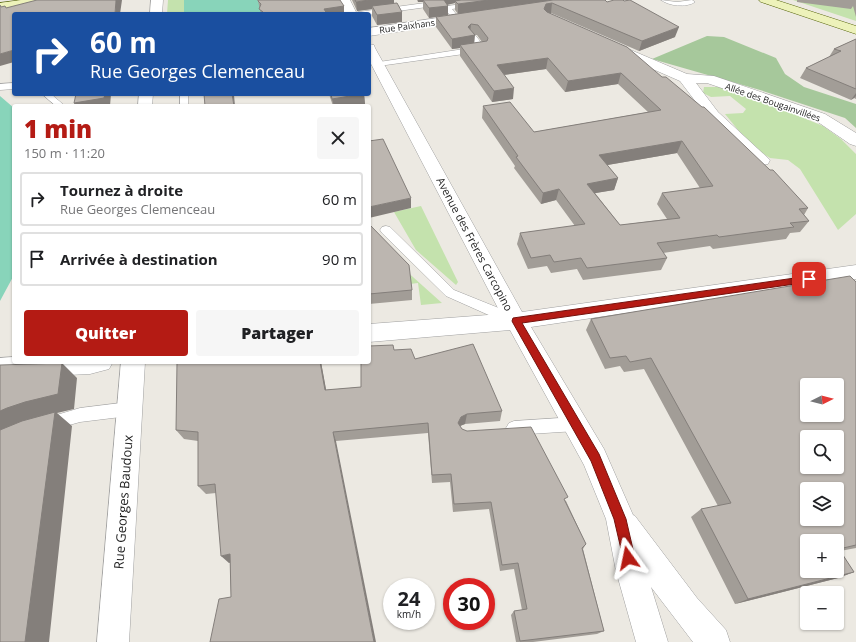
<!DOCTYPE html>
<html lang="fr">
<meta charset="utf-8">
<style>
:root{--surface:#fff;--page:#f6f6f6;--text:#202124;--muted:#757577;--line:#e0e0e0;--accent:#b41b14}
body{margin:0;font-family:"Open Sans",sans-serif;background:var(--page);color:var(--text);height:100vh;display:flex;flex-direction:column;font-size:15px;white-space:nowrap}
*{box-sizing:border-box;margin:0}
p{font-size:13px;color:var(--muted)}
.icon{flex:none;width:22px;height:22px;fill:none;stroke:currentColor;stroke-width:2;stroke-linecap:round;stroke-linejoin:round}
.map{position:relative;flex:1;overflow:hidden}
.sheet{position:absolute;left:12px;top:104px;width:359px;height:260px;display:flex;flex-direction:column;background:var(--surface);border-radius:4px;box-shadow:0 1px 3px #0004}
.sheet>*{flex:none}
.banner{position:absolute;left:12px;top:12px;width:359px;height:84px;border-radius:4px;box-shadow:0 1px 3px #0004;background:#1a4fa0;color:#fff;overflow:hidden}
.needle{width:26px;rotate:84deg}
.buttons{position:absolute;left:800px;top:378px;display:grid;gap:8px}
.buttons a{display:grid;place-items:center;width:44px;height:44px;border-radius:4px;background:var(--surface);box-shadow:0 1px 3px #0004;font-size:20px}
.speed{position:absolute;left:383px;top:578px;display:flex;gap:8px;font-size:20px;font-weight:700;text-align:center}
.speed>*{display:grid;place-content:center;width:52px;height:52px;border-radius:50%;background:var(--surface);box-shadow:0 1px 3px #0004;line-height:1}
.speed small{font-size:10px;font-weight:400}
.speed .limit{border:6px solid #d22;background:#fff;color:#111}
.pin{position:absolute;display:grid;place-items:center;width:34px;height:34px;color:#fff;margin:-17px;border-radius:8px;box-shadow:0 2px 6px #0006}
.me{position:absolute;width:44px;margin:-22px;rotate:348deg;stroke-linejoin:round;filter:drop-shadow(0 0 3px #0008)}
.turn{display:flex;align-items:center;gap:14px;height:84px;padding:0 12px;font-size:18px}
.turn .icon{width:52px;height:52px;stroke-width:2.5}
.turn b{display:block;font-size:28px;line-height:34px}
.round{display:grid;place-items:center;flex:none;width:42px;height:42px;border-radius:4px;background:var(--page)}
.headline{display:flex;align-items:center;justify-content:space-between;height:68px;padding:0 12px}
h1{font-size:24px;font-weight:800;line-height:30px;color:var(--accent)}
.button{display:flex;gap:8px;margin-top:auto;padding:8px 12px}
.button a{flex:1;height:46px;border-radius:4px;background:var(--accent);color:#fff;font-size:16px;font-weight:800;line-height:46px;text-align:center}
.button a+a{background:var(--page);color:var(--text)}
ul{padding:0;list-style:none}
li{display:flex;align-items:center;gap:12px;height:54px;margin:0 8px 6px;padding:0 4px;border:2px solid var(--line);border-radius:4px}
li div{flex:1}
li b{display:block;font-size:15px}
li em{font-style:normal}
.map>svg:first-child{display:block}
</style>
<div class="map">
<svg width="856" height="642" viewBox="0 0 856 642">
<rect width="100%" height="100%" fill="#ece9e2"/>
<path fill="#c4e2ad" d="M168,0h16v11l21,3h-38z
M793,0h63v21z
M704,87h14l23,5 82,34 18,13 15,15v60l-18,16 -38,-61 -12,-9 -18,-2 -18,-11 -27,-33 18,-1 3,-4 -16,-13 -19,1 -8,-4z
M421,206l37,76 -2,3 -40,-35 -22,-38z
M404,269l38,34 -21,2 -3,-22 -8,1 -41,-7z"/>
<path fill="#a6c89b" d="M707,36l17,1 52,21 9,16 19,13 52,17v24l-11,-10 -85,-28 -108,-31z"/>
<path fill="#88d4ba" d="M184,0h145l6,14h-151z
M0,96l14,12v167l-14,26z"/>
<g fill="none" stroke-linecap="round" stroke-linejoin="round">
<g stroke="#a0a0a0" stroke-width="1">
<path id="lane" d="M425,0h7l1,2 -6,5 -58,8 -14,-1 3,-2 67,-9 1,-1z
M661,0l16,2 15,-2 3,2c-9,6 -26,4 -34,-2z
M472,3l3,2 -1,1 -22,3 8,10 -4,2 -2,-1 -10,-12 3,-2z
M470,36h6l10,13 -1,2 -106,15 -4,-2 4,-2 98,-15 -8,-9z
M14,83v6l-14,1v-6z
M42,94h9l14,12h-9z
M180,94h8v12h-8z
M386,226l4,1 64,63 67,27 1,4 -1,4 -5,1 -5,-1 -65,-29 -64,-63 -2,-3 2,-3z
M129,402l5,2 2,5 -2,5 -5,2 -49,6 -32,9 -5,-2 -3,-5 3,-5 37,-11z
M576,417l5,2 3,5 -3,5 -5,2 -62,4 -5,-2 -3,-5 3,-5 5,-2z"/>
</g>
<g stroke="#a0a0a0" stroke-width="1">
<path id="street" d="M151,0h12l-1,14h-12z
M338,0h12l7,14h-12z
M465,14l4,1 2,3 -2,3 -100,15v-8z
M612,42l75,32 27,2 111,38 31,19v13l-6,-2 -35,-24 -108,-37h-11l22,29 52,48 -2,4 -6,1 -6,-1 -48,-46 -28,-37 -73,-32 -1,-3 1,-3z
M369,44l5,1 1,3 147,264 334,-47v14l-325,48 73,122 29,66 2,1 62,82 29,32 4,12h-37l-42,-55 17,55h-32l-20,-71 -10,-52 -22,-54 -74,-135 -141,12v-18l132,-10 -132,-254z
M139,94h14l-1,12h-14z
M14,357v5h99l-4,7 -19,5 -90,4v-20z
M121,362h24l-16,280h-32z"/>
</g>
<g stroke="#59670f" stroke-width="1">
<path id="secondary" d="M21,0h34l-6,3 -49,6v-6z
M759,0h17l80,26v8l-95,-32z"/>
</g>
<use href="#lane" fill="#fff" fill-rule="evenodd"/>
<use href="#street" fill="#fff" fill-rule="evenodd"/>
<use href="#secondary" fill="#edf2ba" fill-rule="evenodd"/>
</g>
<path fill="#a29d97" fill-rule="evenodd" d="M352,0h42v4l8,8v10l-25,3 -5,-9v-7l-15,2z
M417,0h188l2,2 68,35 -36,14 -88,-38h-2l259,195 -4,7 5,6 -9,11 -10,1 -4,6 -73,10 -3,-3 -47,7 4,5 -6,12 -78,10 -6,-11 -26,4 -4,-7 -19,3 -11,-25 3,-11 55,-7 -19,-26 -15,4 -27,-36 1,-2 -33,-48 1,-12 51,26 114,-20 -30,-28 -53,8 -19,-23 -42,6 9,24 -21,3 -32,-46v-8l-8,1 -16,-22v-10l22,-3 -3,-4v-7l-8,1 1,2v9l-19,3 -6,-9v-7h-5zM474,35h3l5,7 -8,1zM677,153l23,35 -38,5 -5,11 10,15 -47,6 -25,-32 19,-3 4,-12 -11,-13z
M797,0h59v17l-3,-11 -2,3 -54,-7z
M258,1l86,5v8h-83z
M856,39v60l-2,-1 -3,2 -51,-22 6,-10 23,-11 5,-8z
M329,94h35l1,10 -15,2h-17z
M369,224l43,66v10l-43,4z
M856,282v266l-16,3 14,21 -16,6 -103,26 -44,-87 10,-8 17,-3 -74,-137 -20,3 -4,-6 -15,3 -19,-39 5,-11z
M394,350l21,9 87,52 -2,10 -35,3 -5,2 2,3 104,72 20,43 -3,5 21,82 -7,3 -64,8h-17l-5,-27 3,-4 8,-1 -8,-41 -14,2 -11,-62 -36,3 -3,-30 -18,1 -4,-50 -92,8 -105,156 -1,-35 -1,1 -13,-70 -10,1 -8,-8v-45l-14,-2 -8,-9 16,-68h129l5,28 35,-3z"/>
<path fill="#847f7b" d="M116,0h6l-2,14h-5z
M369,0h25v6h-22v3l-15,2 -1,-9z
M418,0h5v2h-5z
M443,0h38l-26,1v2l-8,2 1,1v9l-19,3v-10z
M489,0h65l-96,14v-10z
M552,3l-1,10 -6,1 -1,-5 2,-5z
M344,6v8h-19l-1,-5z
M402,12v10l-25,3v-10z
M471,24l-1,10 5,1 -1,11 -14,-1v3l-8,1v-10l16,-12z
M679,27l-4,10 -36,14 3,-10z
M14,50v12l-14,4v-12z
M548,58l-2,11 -50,7 1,-11z
M621,73l-3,11 -53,8 3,-11z
M514,88l-1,11 -21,3 2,-11z
M856,93v3l-2,2 -3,2z
M105,94h6l-1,12h-35l-1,-3z
M232,94h8l-6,1 1,11h-1z
M362,94h2l1,10 -15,2h-16l-2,-7z
M682,141l-5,12 -81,14 3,-12z
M618,178l-4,12 -30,5 3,-11z
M559,189l-3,11 -15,4 2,-11z
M411,198v10l-42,10v-11z
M320,362h1l7,38 -3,-10z
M62,363l15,15 -3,31 -17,4 15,13 -23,216h-24l-25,-203v-28z
M467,414l-2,10 -5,2 -2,-3 3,-6z
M333,432l3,9 40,201h-2z
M230,554l7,6 -8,3 -8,-7z
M854,572l-16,6 -103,26 13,-5z"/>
<path fill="#bcb6b0" stroke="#847f7b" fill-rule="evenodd" d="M37,0h79l-1,14h-101v36l-14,4v-49l1,2 4,-1 1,2z
M258,0h82l4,6 -20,3 3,5h-64v-2l-4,-3 2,-5 -3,-3z
M355,0h14l-13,2z
M423,0h21l4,6 -19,2z
M461,0h28l-31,4 -3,-3z
M553,0h52l2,2 7,-2h9l1,1 6,-1 49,27 -37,14 -90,-38 -6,1 -2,5 3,3 80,35 35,30h4l36,30h2l66,63h3l35,38 -9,1 10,12 -19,2 4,4 -75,10 -2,-2 -60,8 10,15 -80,10 -6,-10 -27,4 -4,-7 -19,3 -11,-25 65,-9 -26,-35 -16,4 -27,-36 2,-1 -35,-50 27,-4 24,30 127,-22 -40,-37 -53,8 -20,-23 -51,7 17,23 -20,3 -34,-46 27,-4 1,-3 -10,-13 -7,-1 -3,3 7,8 -23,4 -16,-22zM682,141l31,45 -51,7 18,25 -60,7 -33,-41 31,-6 -19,-23z
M397,3l5,9 -25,3 -5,-9z
M856,39v50l-50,-21 35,-17 -7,-2z
M76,94h29l-1,4 -30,5z
M204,94h28l2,12h-29z
M331,94h31l-30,5z
M383,139l28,59 -42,9v-66z
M369,224l40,41 3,25 -43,4z
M850,276l6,6v263l-17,4 15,23 -106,27 -47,-90 30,-6 -80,-145 -21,4 -4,-6 -16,2 -19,-39zM807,385h30v30h-30zM807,437h30v30h-30zM807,489h30v30h-30zM807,541h30v30h-30z
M473,344l29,67 -35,3 -6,3 -3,6 4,6 5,2 64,-4 37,70 -4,2 22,45 -4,4 22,83 -84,10 -6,-30 13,-2 -9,-46 -16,2 -11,-63 -37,2 -3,-30 -19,1 -4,-52 -95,9 41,210h-164l9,-43 12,-2 -1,-43 -9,2 -6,-72 -17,2v-54l-22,-2 1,-67 15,-1h128l5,28 36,-3v-25h8v-16l24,-1 1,5 17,-1 4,10z
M62,363l-4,31 -33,8 -18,6 -7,3v-46z
M55,412l-30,230h-25v-212l22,-9z"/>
<path fill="#b41b14" stroke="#75120d" d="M809,276l4,3 -4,3 -287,41 77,131 27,65 9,39 -2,4 -5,2 -4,-2 -10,-43 -23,-58 -78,-138 -1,-2 1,-3z"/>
<g text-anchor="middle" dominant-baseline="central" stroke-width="3" stroke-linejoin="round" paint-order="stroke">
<g font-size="9" fill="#1c1c1c" stroke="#fff">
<text transform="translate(407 26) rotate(-8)">Rue Paixhans</text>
<text transform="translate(773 102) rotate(19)">Allée des Bougainvillées</text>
</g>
<g font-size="11" fill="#1c1c1c" stroke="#fff">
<text transform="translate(475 244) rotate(62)">Avenue des Frères Carcopino</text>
</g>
<g font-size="13" fill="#1c1c1c" stroke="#fff">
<text transform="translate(123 502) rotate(-86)">Rue Georges Baudoux</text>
</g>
</g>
</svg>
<div class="buttons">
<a><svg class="needle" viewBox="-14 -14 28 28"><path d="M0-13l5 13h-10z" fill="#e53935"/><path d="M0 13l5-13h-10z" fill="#757577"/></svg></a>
<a><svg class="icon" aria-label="search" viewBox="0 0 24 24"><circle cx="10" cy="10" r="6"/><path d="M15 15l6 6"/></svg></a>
<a><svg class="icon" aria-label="layers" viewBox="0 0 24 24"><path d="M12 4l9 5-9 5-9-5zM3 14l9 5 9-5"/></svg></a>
<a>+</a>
<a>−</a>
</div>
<div class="speed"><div>24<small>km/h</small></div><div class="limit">30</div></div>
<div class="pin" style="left:809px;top:279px;background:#d93025"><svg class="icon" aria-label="arrive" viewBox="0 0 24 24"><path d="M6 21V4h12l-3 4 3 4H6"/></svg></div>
<svg class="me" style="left:628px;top:558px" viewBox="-20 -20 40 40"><path d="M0-17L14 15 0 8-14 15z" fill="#b41b14" stroke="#fff" stroke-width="4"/></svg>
<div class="banner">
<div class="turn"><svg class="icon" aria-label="right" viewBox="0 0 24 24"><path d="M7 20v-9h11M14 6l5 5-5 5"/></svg><div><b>60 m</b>Rue Georges Clemenceau</div></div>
</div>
<section class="sheet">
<div class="headline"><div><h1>1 min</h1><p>150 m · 11:20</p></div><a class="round"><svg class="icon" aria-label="close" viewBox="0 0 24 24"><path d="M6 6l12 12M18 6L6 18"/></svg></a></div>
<ul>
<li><svg class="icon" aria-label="right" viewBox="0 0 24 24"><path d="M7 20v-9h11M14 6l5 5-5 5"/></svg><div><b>Tournez à droite</b><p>Rue Georges Clemenceau</p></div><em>60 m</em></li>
<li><svg class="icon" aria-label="arrive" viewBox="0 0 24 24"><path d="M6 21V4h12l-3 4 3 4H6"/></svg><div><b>Arrivée à destination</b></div><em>90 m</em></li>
</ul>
<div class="button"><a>Quitter</a><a>Partager</a></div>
</section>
</div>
